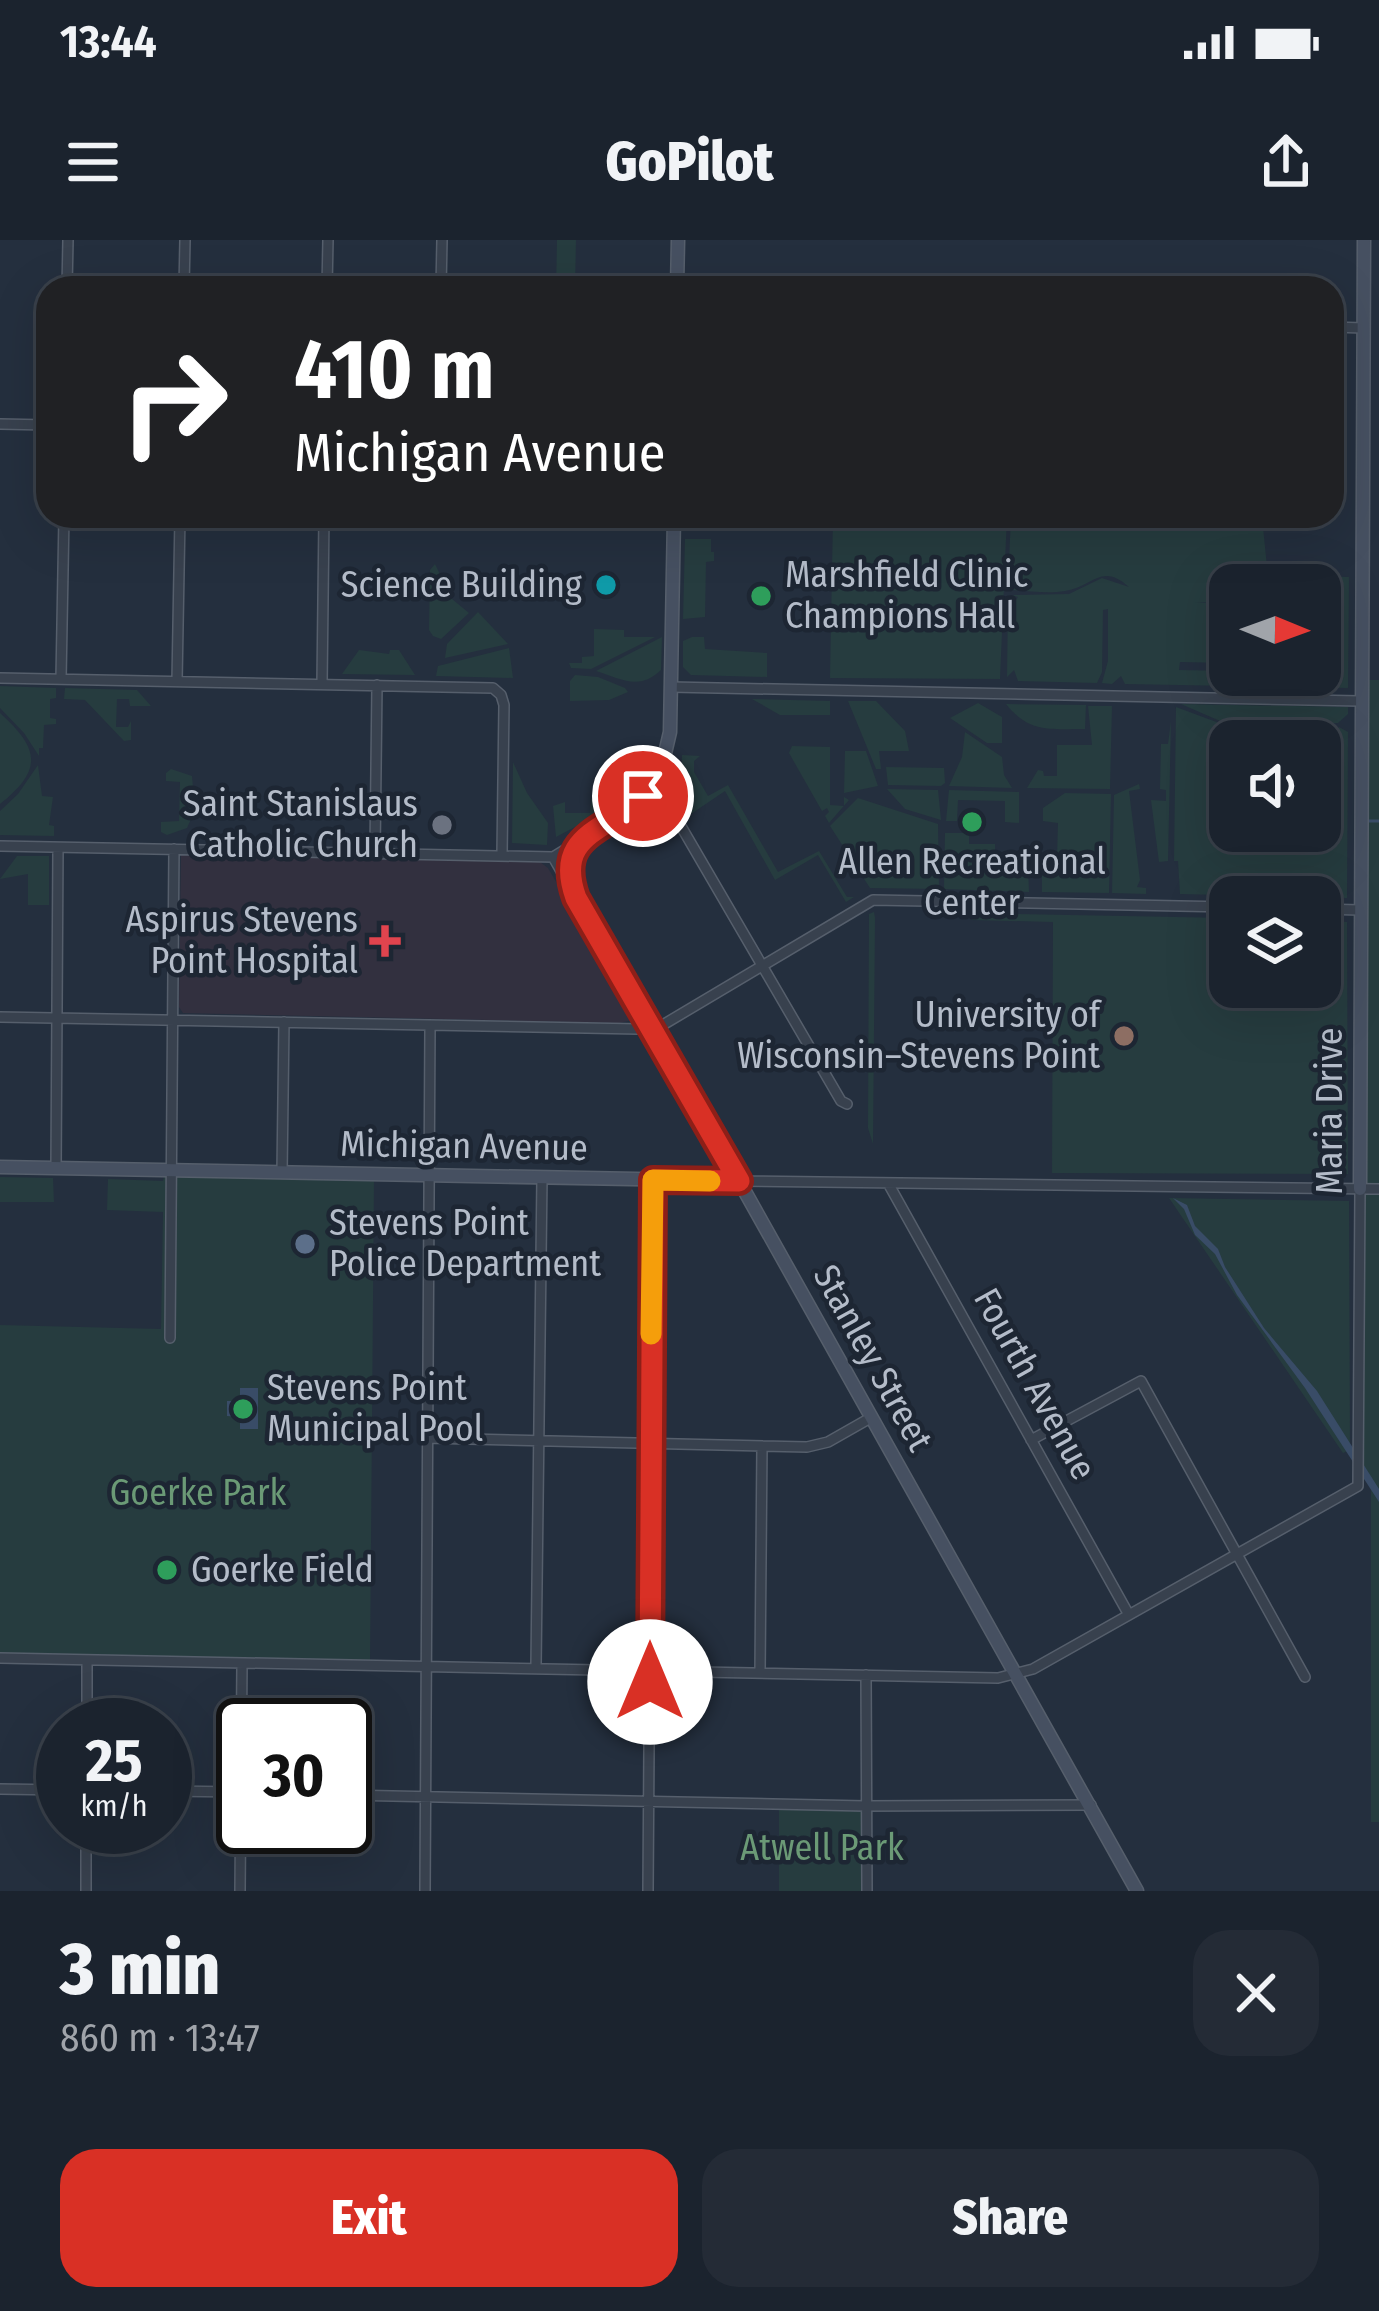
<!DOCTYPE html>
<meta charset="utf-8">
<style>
:root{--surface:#1b232e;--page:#242b36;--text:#f1f3f6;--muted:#a0a4aa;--line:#39404a;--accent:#d93025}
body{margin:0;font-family:"Fira Sans Condensed",sans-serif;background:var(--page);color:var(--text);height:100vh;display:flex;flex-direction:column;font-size:45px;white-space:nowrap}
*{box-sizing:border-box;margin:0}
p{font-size:39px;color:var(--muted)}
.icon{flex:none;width:66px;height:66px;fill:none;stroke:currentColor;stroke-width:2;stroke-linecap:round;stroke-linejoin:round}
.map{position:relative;height:1651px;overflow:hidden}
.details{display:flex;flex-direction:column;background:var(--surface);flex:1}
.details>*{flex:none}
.banner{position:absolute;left:36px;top:36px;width:1308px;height:252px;border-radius:36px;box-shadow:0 12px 48px #0002,0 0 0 3px var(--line);background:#202124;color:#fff;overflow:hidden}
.needle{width:78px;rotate:91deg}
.buttons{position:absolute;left:1209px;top:324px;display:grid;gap:24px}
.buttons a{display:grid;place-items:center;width:132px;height:132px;border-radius:24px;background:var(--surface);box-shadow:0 12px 48px #0002,0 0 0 3px var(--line);font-size:60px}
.speed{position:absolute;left:36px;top:1458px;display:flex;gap:24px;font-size:60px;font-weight:700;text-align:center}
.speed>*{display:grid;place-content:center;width:156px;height:156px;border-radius:50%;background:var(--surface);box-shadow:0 12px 48px #0002,0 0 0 3px var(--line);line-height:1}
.speed small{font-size:30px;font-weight:400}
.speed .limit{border:6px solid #111;border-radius:18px;background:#fff;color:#111}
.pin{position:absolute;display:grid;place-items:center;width:102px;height:102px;color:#fff;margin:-51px;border:6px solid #fff;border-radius:50%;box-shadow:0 3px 12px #0007}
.me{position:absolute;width:132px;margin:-66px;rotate:0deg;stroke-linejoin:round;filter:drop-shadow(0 0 9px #0008)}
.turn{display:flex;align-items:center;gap:42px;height:252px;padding:0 60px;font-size:54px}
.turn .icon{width:156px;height:156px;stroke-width:2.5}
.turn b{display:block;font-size:84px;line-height:102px}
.round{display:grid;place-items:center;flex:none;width:126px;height:126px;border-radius:36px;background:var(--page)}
.head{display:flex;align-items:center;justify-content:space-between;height:204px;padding:0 60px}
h1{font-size:72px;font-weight:800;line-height:90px}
.button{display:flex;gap:24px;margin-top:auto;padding:24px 60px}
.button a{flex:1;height:138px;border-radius:36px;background:var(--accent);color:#fff;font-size:48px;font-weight:800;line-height:138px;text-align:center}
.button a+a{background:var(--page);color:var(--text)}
.status{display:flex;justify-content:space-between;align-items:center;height:84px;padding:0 60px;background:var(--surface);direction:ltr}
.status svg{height:33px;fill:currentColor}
header{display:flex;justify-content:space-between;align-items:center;height:156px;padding:0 60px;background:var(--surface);font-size:54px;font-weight:800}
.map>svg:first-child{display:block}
</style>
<div class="status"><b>13:44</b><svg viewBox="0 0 49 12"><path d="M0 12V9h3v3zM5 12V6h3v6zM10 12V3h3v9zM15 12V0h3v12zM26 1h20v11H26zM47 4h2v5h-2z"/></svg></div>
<header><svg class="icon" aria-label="menu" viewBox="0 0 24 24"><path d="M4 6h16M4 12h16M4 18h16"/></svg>GoPilot<svg class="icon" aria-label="share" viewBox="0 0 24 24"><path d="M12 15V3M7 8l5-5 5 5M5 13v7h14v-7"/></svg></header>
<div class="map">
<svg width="1379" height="1651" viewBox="0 0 1379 1651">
<rect width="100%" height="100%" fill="#242f3e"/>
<path fill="#32303f" d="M181,615l359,7 8,6 84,143 1,9 -14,3 -436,-10 -4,-6z"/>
<path fill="#263c3f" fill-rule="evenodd" d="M557,0h19l-1,48h-19z
M833,276h174l-7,163 -170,-1z
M1011,276h216l15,6 14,-6 -1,11h8l4,40 43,1 1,8 38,1 -1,111 -223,-4 -4,-8 -9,8 -10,-1 6,-22v-52l-5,1 -1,62 -5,11 -79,-2 -4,-11 -7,7 1,-75 6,1 4,-6 -6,-2 57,-1 33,-16 27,9c-28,-25 -36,0 -64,4 -17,3 -36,0 -52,-1l-5,-6zM1230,345h90v39l5,8 -5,43h-90v-4l-51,-1 1,-8 50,1v-59l-35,-2h26l1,-5h7l1,5z
M685,299h26v13h3v9l-8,1 -1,55 -22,2z
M435,324l17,35 17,14 -28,26 -8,-3 -4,-6 1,-60z
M478,372l30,32 -63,14 2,-14z
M594,389l30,1v7h31l-64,32 -20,-1 -2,-5h13v-6l12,-1z
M662,397l-1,33c-22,21 -39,9 -65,1z
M692,397h12l1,12 62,4v24l-76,-2 -8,-8v-26z
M509,408l4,30 -77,-2 2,-10z
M359,410l30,4 1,-4h9l16,25 -73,-1z
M575,435l23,2 27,11 3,4 -19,8 -39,1v-20z
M1360,440h19v1142h-8v-334l-1,-7 -10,-2z
M0,446l56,2v10l-6,1v19l6,1v5l-12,1 -1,23h-4v8l-15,-23 -24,-25z
M65,448l72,2 14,16h-21l-1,-7h-12l-1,28h12l3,-6v19l-7,1 -39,-41 -21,-1z
M752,459l78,2v14h-50z
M848,461h28l29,30 4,20h-30l2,18h-5z
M978,463l24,14v26h-15l-37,-25z
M1006,464l80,1 -1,24c-36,0 -56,4 -79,-25z
M1181,464l167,3v7l-10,9 -34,2 -48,-7 -36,3z
M1088,466h24l-2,83 -83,-1 11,-18 5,1 1,5h13v-31h35z
M1176,467l43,16 57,-2 31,7 28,-1 -15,20v-6h-90v90h90v-66l6,5v43h5v-26l4,-1v-25l-12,-13 16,-21 9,5 -1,166 -167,-4 -2,-33h-4z
M0,473c40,36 43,57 0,91z
M1171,481l-3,140 -9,1 -8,-62 15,1v-11l-6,-1 1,-45h7z
M965,492l37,25 2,18 8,13 -63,-2 13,-29z
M792,506l38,1v58l14,1v-9l5,3 -20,23 -4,-7 4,-4 -2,-4 -5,3 -33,-58z
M845,511h21l12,35 -34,7z
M682,515l18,1 -6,5v11l14,24 20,-11 50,87 41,-21 28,46h7l-8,5 -28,-47 -43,25 -50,-89 -37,25 -6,-9z
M513,522l14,31 21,30 -1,22 -35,-2z
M38,525l4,31 11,1 -4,28 5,1v10l-54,-1v-24l18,-17z
M886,527l58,1 1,15 -4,3 -53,-1z
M171,529l21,7 3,34 -8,18 -20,7 -6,-3v-10l18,-1 1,-39 -14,-1v-8z
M1139,544l1,5 -11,2 11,89 -3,7 9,1v6l-34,-1 2,-98z
M887,549l51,1 3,30 -36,-11z
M949,550l70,2v31l-14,-1v-21l-47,-1 -1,21h-11z
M1065,553l46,1 -2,99 -67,-1v-34h15l1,-35 -15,-2v-13z
M858,558l80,26 1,65 -69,-1 -40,-62z
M591,559h13l-1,13 -47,25 -3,-31 12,-4v11h25z
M945,593h24v11h26v19l33,3 1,26 -85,-3z
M17,616h32v49h-21v-31l-28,5z
M874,672l1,6 -2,226 -5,-16 1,-214z
M968,673l262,5v69h90v-67l27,2 1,252 -296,-1 1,-251 -81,-2z
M0,937l53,1 1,24h-54z
M164,937l210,3 -4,485 -370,-7v-333l161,4 2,-117 -56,-2 1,-31 55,2z
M1169,958l180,3 1,249 -7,3z
M779,1563l86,3 2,85h-88z"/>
<path fill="#394c67" d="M1173,958l14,7 8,21 23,23 7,18 39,61 53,63 62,98v13l-74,-114 -68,-93 -22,-41 -20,-19 -11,-26z
M240,1148h18v41h-18v-12l-13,-1v-15h13z"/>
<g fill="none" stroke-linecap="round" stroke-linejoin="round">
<path stroke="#394c67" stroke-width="3" d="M1369,581h10"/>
<g stroke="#565f6c" stroke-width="12">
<path id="street" d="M67,48l1,-48
M184,48l1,-48
M327,48l1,-48
M441,48l1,-48
M1332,87l32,1
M0,184l48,1
M0,438l493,10 8,7 3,10 -2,150
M61,439l3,-163
M177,441l3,-165
M322,444l2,-168
M671,447l689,14
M0,606l553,11 73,-45 22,-22 34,38 159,273 6,3
M375,613l2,-168
M553,617l186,324 640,8
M569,639v-19l10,-16
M1320,669l40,1
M0,777l638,12 23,-3 212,-126 357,7
M56,928l2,-320
M282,933l2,-151
M888,943l241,432
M170,1098l4,-489
M428,1198l379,9 21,-5 44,-25
M1031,1200l110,-59 164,296
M0,1418l998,20 35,-9 325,-183 2,-297
M536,1426l6,-489
M760,1432l2,-226
M866,1435l1,216
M87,1485v-65
M0,1549l63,1
M165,1551l78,1
M345,1555l520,11 226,-1
M86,1587v64
M240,1651l2,-227
M425,1651l5,-865
M648,1651l5,-711"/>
</g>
<g stroke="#565f6c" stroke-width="15">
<path id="secondary" d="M677,48l1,-48
M648,550l15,-28 7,-30 4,-216
M0,927l739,14 398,710
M1360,949l4,-949"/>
</g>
<use href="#street" stroke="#38414e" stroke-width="9"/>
<use href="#secondary" stroke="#465061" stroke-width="12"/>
</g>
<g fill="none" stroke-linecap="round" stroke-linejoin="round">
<g stroke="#8d1f18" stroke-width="30">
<path id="route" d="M643,556c-37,36 -90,38 -67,102l163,283 -86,-1 -3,502"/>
</g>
<use href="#route" stroke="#d93025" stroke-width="21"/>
<path stroke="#f59e0b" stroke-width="21" d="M651,1094l2,-154 57,1"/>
</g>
<circle fill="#0f9aa8" stroke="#1d2633" stroke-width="4.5" cx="606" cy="345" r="12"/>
<g fill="#2e9e5b" stroke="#1d2633" stroke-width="4.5">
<circle cx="761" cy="356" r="12"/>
<circle cx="972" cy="582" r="12"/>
<circle cx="243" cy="1169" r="12"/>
<circle cx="167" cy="1330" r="12"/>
</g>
<circle fill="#6b7280" stroke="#1d2633" stroke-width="4.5" cx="442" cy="585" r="12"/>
<path fill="#e0444e" stroke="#1d2633" stroke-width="4.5" d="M379 683h12v12h12v12h-12v12h-12v-12h-12v-12h12z"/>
<circle fill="#8d6e63" stroke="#1d2633" stroke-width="4.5" cx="1124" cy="796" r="12"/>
<circle fill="#5c6f8a" stroke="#1d2633" stroke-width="4.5" cx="305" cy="1004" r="12"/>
<g text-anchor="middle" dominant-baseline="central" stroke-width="9" stroke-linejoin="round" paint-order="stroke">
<g font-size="36" fill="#b4bcc9" stroke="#1d2633" text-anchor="start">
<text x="785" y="335">Marshfield Clinic<tspan x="785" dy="41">Champions Hall</tspan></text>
<text x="582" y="345" text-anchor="end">Science Building</text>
<text x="418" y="564" text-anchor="end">Saint Stanislaus<tspan x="418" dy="41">Catholic Church</tspan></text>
<text x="972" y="622" text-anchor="middle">Allen Recreational<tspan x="972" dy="41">Center</tspan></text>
<text x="358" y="680" text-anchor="end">Aspirus Stevens<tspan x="358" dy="41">Point Hospital</tspan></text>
<text x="1100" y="775" text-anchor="end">University of<tspan x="1100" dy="41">Wisconsin–Stevens Point</tspan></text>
<text x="329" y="983">Stevens Point<tspan x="329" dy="41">Police Department</tspan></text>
<text x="267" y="1148">Stevens Point<tspan x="267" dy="41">Municipal Pool</tspan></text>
<text x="191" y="1330">Goerke Field</text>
</g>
<g font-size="36" fill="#b4bcc9" stroke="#1d2633">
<text transform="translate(1330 871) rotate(-90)">Maria Drive</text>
<text transform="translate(464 906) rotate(1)">Michigan Avenue</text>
<text transform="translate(873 1118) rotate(61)">Stanley Street</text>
<text transform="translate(1035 1144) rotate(61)">Fourth Avenue</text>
</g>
<g font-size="36" fill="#6b9a76" stroke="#1d2633">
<text x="198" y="1253">Goerke Park</text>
<text x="822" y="1608">Atwell Park</text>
</g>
</g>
</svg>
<div class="buttons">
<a><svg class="needle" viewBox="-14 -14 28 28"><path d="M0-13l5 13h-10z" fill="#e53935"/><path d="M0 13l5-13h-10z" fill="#a0a4aa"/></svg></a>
<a><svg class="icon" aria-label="sound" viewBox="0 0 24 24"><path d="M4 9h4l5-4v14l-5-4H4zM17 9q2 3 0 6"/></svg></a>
<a><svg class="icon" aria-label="layers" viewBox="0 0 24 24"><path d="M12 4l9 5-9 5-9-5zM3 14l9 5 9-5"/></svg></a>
</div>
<div class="speed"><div>25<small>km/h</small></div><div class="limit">30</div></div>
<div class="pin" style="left:643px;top:556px;background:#d93025"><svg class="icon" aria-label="arrive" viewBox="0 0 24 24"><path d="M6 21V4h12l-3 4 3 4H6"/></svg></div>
<svg class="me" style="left:650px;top:1442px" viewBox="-20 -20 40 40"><circle r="19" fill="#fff"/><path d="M0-13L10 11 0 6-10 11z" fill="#d93025"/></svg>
<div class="banner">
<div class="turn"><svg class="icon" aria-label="right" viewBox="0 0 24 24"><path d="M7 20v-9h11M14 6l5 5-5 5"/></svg><div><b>410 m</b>Michigan Avenue</div></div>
</div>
</div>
<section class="details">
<div class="head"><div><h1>3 min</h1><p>860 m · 13:47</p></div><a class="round"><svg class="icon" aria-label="close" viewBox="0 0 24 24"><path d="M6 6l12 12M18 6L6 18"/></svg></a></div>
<div class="button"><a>Exit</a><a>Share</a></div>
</section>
